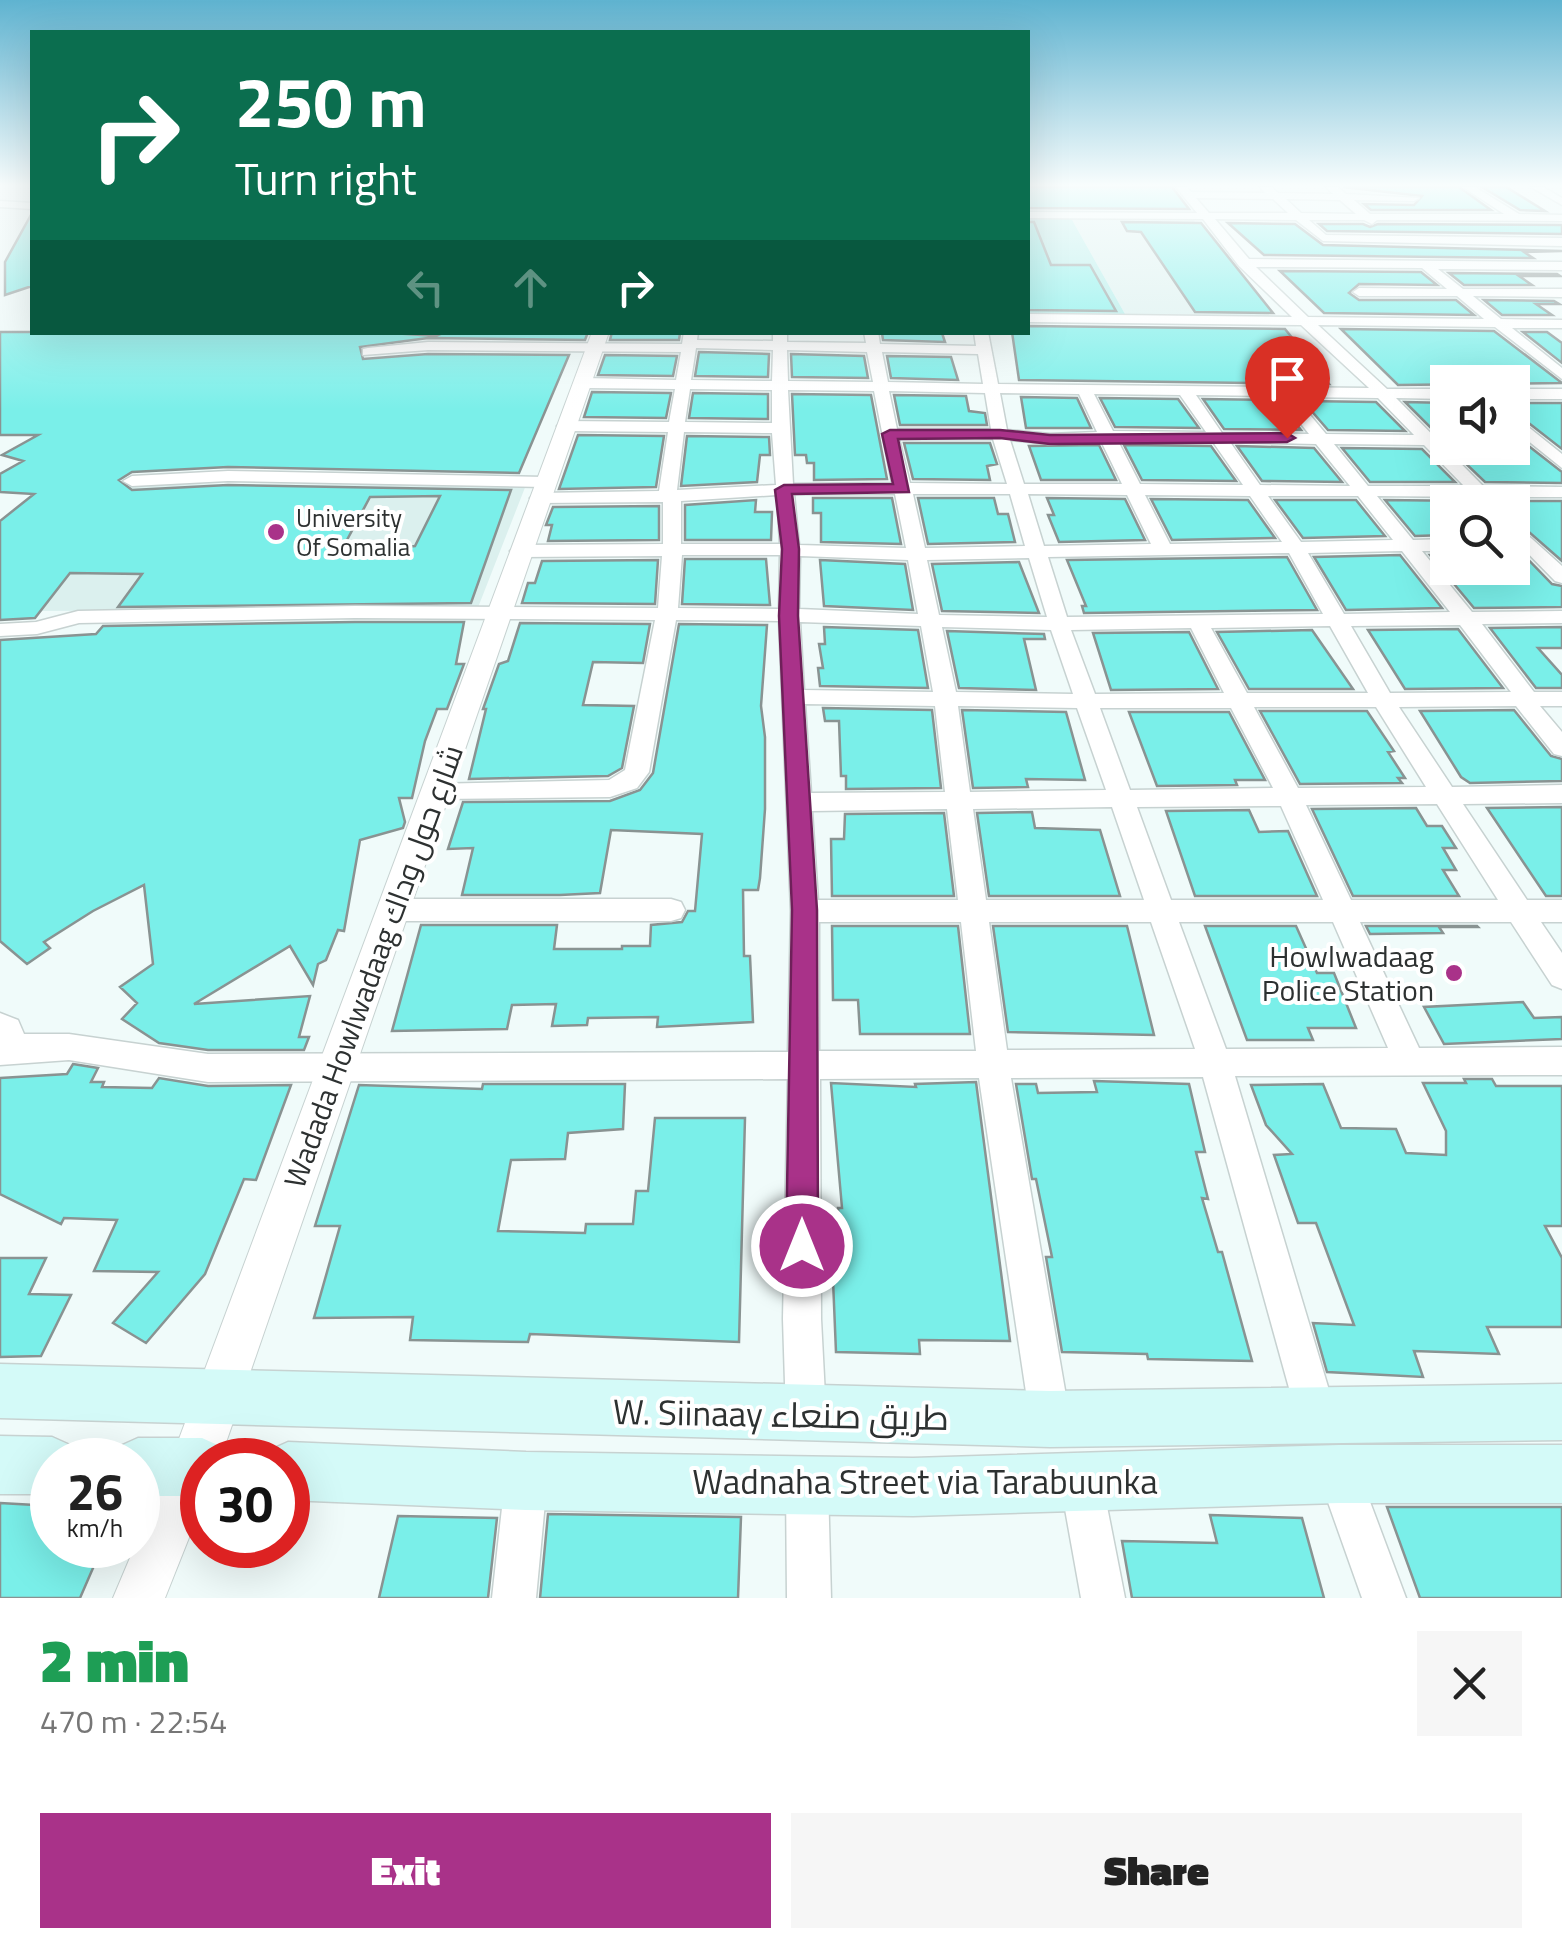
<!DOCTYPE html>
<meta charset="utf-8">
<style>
:root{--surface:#fff;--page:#f6f6f6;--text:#222;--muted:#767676;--accent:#a93289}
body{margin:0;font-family:"Titillium Web",Cairo,sans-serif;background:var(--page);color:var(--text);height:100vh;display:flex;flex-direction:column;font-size:38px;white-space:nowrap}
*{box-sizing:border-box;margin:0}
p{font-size:32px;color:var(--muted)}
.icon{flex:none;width:55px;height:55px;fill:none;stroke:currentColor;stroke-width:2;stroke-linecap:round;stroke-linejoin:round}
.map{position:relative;height:1598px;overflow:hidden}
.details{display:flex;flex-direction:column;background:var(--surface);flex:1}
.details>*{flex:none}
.hud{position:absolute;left:30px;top:30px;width:1000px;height:305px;border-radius:0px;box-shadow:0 10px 40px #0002;background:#0b6e4f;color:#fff;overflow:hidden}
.tools{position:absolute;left:1430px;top:365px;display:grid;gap:20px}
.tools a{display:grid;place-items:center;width:100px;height:100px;border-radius:0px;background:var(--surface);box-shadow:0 10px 40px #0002;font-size:50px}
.speed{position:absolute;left:30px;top:1438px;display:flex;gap:20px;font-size:50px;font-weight:700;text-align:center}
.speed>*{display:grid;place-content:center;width:130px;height:130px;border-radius:50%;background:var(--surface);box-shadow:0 10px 40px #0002;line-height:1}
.speed small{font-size:25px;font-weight:400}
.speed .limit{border:15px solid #d22;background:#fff;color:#111}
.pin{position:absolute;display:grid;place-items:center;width:85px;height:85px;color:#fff;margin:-102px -42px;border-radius:50% 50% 50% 0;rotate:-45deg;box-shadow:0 0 10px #0007}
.pin .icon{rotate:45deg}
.me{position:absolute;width:110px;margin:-55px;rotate:0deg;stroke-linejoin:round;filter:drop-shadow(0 0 8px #0008)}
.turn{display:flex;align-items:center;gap:35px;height:210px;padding:0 40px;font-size:45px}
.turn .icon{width:130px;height:130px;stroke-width:2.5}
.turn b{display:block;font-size:70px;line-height:85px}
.lanes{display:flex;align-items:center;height:95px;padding:0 40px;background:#0003;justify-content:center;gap:50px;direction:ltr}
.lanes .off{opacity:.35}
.round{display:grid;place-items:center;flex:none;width:105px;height:105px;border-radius:0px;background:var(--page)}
.head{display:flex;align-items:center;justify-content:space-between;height:170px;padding:0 40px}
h1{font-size:60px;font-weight:800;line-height:75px;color:#1e9e55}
.button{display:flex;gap:20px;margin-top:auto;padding:20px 40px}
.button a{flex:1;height:115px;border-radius:0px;background:var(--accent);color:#fff;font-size:40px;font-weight:800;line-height:115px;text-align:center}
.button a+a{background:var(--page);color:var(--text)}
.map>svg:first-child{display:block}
</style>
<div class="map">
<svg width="1562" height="1598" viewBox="0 0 1562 1598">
<rect width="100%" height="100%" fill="#f0fbfa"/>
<path fill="#dbf0ee" d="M1190,215l20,26 60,75 -145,-2 -54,-96z
M88,484l438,1 -49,125 -477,1v-32z"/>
<path fill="#abebe7" d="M1028,218h43l54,96 -97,-1v-18l56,-8h-56z"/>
<path fill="#7aefe9" stroke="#899392" stroke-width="2.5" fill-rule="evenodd" d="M1028,187h144l17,22 -161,-1z
M1343,187h116l32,23h-120l-7,-6 50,1 8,-9z
M1482,187h24l39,24 -25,-1z
M32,213v73l-27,9v-33z
M1028,222h6l17,43h39l26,46 -88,-1z
M1122,222l79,1 72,90 -78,-1 -54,-80 -14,-1z
M1228,223l67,1 28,21 239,6 -38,1 9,6 -269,-3z
M1319,224h44l7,3 8,-3 184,1v9l-235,-3z
M1280,271l141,1 16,13 -78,-1 -10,9 10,7h97l18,15 -150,-2z
M1449,273l108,1 3,2h-41l13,9h-68z
M1484,300l70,1 5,3h-23l16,11h-50z
M1028,326l257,3 44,55 -310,-4 -7,-48h16z
M1341,329l153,2 68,52 -164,2z
M0,332h376l60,4 9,-4h143l-3,8 -157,-2 -68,9 3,12 65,-5 141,1 -50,118 -291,-6 -96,5 -13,8 13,10 96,-5 283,5 -40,113 -353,4 24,-33 -72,-1 -35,45 -35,2v-99l34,-27 -34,-2v-18l23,-13 -21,-6 36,-20h-38zM440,496l-25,50 -75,7 30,-56z
M612,332h39l29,1 -1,7h-69z
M1523,332h24l15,11v20z
M882,333h60l3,9 -62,-2z
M699,352l70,2 -1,23 -73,-1z
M791,354l73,2 4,22 -76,-1z
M605,355l72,1 -4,20 -75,-1z
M887,356l64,1 7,23 -67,-2z
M592,392l79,1 -5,25 -82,-1z
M693,393l75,1v25l-79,-1z
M792,394l79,1 16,84 -73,1v-17h-7l-1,-8h-11z
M894,395l72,1 3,15 16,2 2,12h-87z
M1021,397l56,1 14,30h-65z
M1100,398l78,1 21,29 -84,-1z
M1203,399l74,1 24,30 -77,-1z
M1303,401l73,1 29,29 -77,-1z
M1405,402l43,1v42z
M1512,403h50v46l-50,-39z
M1512,433l50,39v11l-77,-1 -23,-22 50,-1z
M578,435l86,1 -8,51 -97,2z
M687,436l82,1 1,18h-10l-3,27 -76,4z
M904,443h86l7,21 -10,2 3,14 -77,-1z
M1099,445l17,35h-75l-12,-34z
M1124,445l87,1 25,35 -94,-1z
M1237,446l77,2 28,34 -80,-1z
M1342,448l80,1 33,33h-85z
M813,498h79l9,46 -80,-2v-29h-8z
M918,498h76l4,16h10l7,28 -87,2z
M1047,498l78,1 20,41 -86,2 -11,-27h6z
M1151,499l97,1 27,38 -103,2z
M756,500l-1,12h17l-1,28h-86v-35z
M1275,500h81l29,36 -82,2z
M1385,500l87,1 2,1h-26v33l-33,1z
M1497,501h65v60l-50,-44v-15z
M659,506v34l-111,1 4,-16h-6l7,-18z
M1512,543l40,41 10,2v21l-88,1 -44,-53h18v13h64z
M1400,555l42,53 -96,2 -32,-53z
M1287,557l30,53 -233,3 -2,-7h4l-19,-46z
M685,559h81l4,46 -88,-1z
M658,560l-3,44 -133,-1 6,-20h7l7,-22z
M820,560l85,4 8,46 -89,-4z
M1019,562l20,51 -97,-2 -10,-47z
M355,622h109l-8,42h8l-17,45h-10l-12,32 -13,57h-13l6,24 -2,6 -43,12 -16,91 -6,-1 -12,30 -8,4 -5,21 -23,-39 -96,58 116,-8 -11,41h10l-5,13h-96l-49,-7 -37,-24 15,-16 -17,-16 33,-23 -9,-79 -51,26 -49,31 6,6 -23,16 -27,-23v-301l96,-6 7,-8z
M520,623l130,1 -7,39 -50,-1 -10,43 51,1 -12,62 -14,8 -139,3 17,-70h-3l16,-45 9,-3z
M679,624l88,1 -6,81 4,31v72l-5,69 -2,12h-15l1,66h6l3,66 -96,5 1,-10 -70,1 -1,7 -35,1 4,-22 -44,1 -5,24 -115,2 29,-106h136l-3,24h68v-3h28l1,-21 31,-3 6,-11h7l7,-77 -91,-4 -11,63 -40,2h-98l11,-47 -25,1 15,-47 147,-1 30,-11 13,-17z
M824,627l94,3 10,58 -108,-2 -2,-18h5l-4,-24h6z
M1562,627v21h-24l24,27v13h-26l-46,-60z
M1458,629l45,59 -98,1 -37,-59z
M1312,630l41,59h-104l-32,-57z
M947,631l97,3 1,5h-21l12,51 -77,-2z
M1189,632l29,57 -107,1 -18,-57z
M823,708l109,2 9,78 -95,1v-13h-5l-2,-55h-14z
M962,710l104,2 19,68 -59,-1 2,8 -55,1z
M1514,710l37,46 11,3v22l-92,2 -9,-6 -41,-66z
M1260,711h107l27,40 -6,1 17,26h-7l4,5 -102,1z
M1129,712h100l36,68h-30l2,5 -80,1z
M1562,807v89h-16l-59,-88z
M1416,808l11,18h15l14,22h-13l13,22h-13l16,26h-106l-41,-87z
M1249,810l10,22 29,-1 29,65h-122l-29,-85z
M1032,812l3,16 65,2 20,66h-131l-12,-83z
M944,813l10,83h-122l-1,-57h13l1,-25z
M832,926h126l12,108h-110l-2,-34h-25z
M993,926h134l27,109 -146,-3z
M1205,926h91l21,47h17l22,55h-48l5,12h-66z
M1366,926h111l1,1h-39l4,6 -73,1z
M1523,1002l11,16 28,-1v22l-118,5 -20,-37z
M73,1064l25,4 -7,14h13l-2,5 50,1 7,-10 49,8 83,-1 -35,95 -12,-1 -39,95 -59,69 -33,-20 45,-51 -64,-1 23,-51 -53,-2 -3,6 -61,-30v-116l67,-4z
M1464,1079h28l4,7h66v140h-17l17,32v69h-75l12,27 -85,-3 9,26 -96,-5 -14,-49 41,2 -38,-102h-18l-24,-68 18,-1 -26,-29 -15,-40 72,-1 18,44 55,1 10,24 40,2v-24l-23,-48h43z
M1094,1081l95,3 16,68h-9l12,47 -6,-1 16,54h4l30,109 -104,-2 -1,-5 -85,-2 -16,-95h6l-16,-78h-4l-16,-95h20l2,9 59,-1z
M976,1082l34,259 -91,-1 1,14 -84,-2 -4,-96h8l-2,-48h4l-11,-125 85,4 -1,-3z
M483,1084h142l-2,45 -55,4 -3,26 -54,1 -13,71 87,2 1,-9h47l3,-33h12l7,-73h90l-6,224 -209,-8 -2,8 -118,-2 3,-23 -99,1 26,-92h-25l44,-141 123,4z
M0,1258h46l-17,36 42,1 -30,61 -41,1z
M0,1503l52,3v39h51l-23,53h-80z
M1387,1507h175v91h-142z
M548,1514l193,3 -3,81h-198z
M1210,1515l92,3 22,80h-192l-10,-57 95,2z
M398,1516l99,2 -9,80h-109z"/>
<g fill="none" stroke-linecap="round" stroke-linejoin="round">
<g stroke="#c7d2d1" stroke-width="3">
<path id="minor" d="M1176,187h11l4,5 74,1 -5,-6h11l7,6 55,1 -7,-7h11l9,7 73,4 -5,3 -60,-1 16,14h134l-41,-27h12l44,27 43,1v6l-185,-1 -5,4 -8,-4h-55l17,15 236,3v8l-239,-5 -27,-21 -81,-1 34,40 313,3v8l-124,-1 25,20h99v8l-89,-1 28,23 61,1v8h-50l50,40v11l-67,-52 -177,-2 69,64h61v10l-52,-1 87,88 79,1v10h-68l-1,5h-14l-5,-5 -97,-1 36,44 35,-1v12h-26l50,61 90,-1v12l-80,1 52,68h28v14h-22l22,26v24l-8,-2 -38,-48 -117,1 53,80 110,-2v18l-99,1 64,96h35v22h-21l21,31v36l-10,-4 -41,-63h-151l59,126 143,-1v28l-327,1 102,341 -6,14 -14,6 -14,-6 -6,-14 -94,-340 -192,1 59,341 -6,14 -14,6 -14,-6 -6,-14 -51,-341 -159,1 1,240 5,96 -6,14 -14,6 -14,-6 -6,-14 -3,-96 5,-240 -580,3 -139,-22 -69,5v-52l18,7 6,14h45l139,20 580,-2 3,-141 -12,-290 -103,-1 -27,152 -12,16 -27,9 -170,2 -12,-9 3,-6 178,-4 16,-10 30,-150 -300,-2 -276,5 -42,11 -37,2v-12l36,-2 42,-11 277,-5 303,2 4,-52 -142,1 -10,-6 10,-6 143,-1v-42l-124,1 -9,-5 9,-5 120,-2 9,-59 -103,-1 -8,-5 8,-5 104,1 6,-33 -90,-1 -8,-5 8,-5 91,2 5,-28 -253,-2 -65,5v-6l5,-1 60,-6 254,2 2,-12h14l-1,8 76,1v-9h14v10l79,1 -2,-11h14l2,12 96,2 -2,-14h14l10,52 371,4 -68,-63 -273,-3v-8l264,3 -53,-51 -36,-47 -175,-1v-6l169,1zM1196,198l77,1 15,14h-79zM1286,199l54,1 16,14 -55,-1zM1256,267l166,1 25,21 -88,-1 -6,4 6,4h98l27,23 -176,-2zM696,348l77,2 -1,31 -81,-1zM787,350l80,2 6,30 -85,-1zM882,352l96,2 5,30 -95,-2zM690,389l82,1v33l-87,-1zM788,390l86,1 18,92 -99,1zM889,391l96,2 6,36h-94zM1000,393l79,1 18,38 -47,2 -43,-4zM1094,394l86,1 26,37 -93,-1zM1196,395l83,1 30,38 -87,-1zM1295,397l83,1 36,37 -88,-1zM684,432l88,1 4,52 -99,5zM899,439h94l14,45 -97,-1zM1010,440l40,4 51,-3 21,43h-98zM1118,441l95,1 30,43 -103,-1zM1230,442l86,2 34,42 -90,-1zM1334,444l90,1 40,41h-96zM794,494h101l11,54 -107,-3zM913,494h97l15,52 -100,2zM1028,494l99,1 24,49 -107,2zM777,495l3,49h-99v-43zM1145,495l105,1 32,46 -112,2zM1268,496h90l35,44 -92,2zM1402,551l48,61 -106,2 -36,-61zM1289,553l34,61 -256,3 -19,-60zM682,555h98l-1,54 -101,-1zM800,556l108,4 10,54 -119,-5zM1029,558l18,59 -108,-2 -12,-55zM800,622l121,4 12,66 -129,-2zM1460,625l51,67 -121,1 -39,-67zM1330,626l38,67h-121l-36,-65zM942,627l109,3 22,64 -117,-2zM1191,628l33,65 -129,1 -24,-64zM805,704l130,2 10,86 -134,1zM958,706l119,2 29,82 -136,2zM1254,707h122l50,80 -128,1zM1100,708h131l42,80 -143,2zM1437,804l61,96h-147l-45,-95zM1281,806l42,94h-152l-34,-93zM1112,807l32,93h-158l-13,-91zM947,809l11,91h-140l-6,-89zM819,922h142l15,129h-157zM989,922h162l44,127 -188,1zM1179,922h154l55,126 -162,1z
M1531,187h12l19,11v7z
M0,201l32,2v6l-32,-2z
M1512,389h50v10h-50z
M1512,414l50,40v14l-50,-40z
M228,471l316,6 9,5 -9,5 -316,-6 -96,5 -9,-5 9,-5z
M1512,521l50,45v17l-7,-2 -43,-44z
M395,899h276l10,3 4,8 -4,8 -10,3h-276l-10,-3 -4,-8 4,-8z
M1339,1453l15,6 52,139h-44l-44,-124 6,-15z
M526,1460l15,6 6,15 -11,117h-44l13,-117 6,-15z
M1081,1460l15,6 6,15 23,117h-44l-21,-117 6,-15z
M807,1464l15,6 6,15 3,113h-44l-1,-113 6,-15z"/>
</g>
<g stroke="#c7d2d1" stroke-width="2">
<path id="tertiary" d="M592,332h17l-389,1128h-18v45l-37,93h-52l57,-135z"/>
</g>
<g stroke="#c7d2d1" stroke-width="3">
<path id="secondary" d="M0,1364l1050,27 512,-7v56l-512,7 -1050,-29z
M0,1436l52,1 20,9 6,14h-26v34h-52z
M138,1438h64l20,9 6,13h-26v36h-64v-36h-26l6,-13z
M288,1442l238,10 387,6 426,-13h223v58h-223l-426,13 -387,-6 -238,-10v-40h-24l4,-9z"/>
</g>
<use href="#minor" fill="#fff" fill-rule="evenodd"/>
<use href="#tertiary" fill="#fff" fill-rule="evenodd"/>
<use href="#secondary" fill="#d4faf8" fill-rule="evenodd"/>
</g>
<linearGradient id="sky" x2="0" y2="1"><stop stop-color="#5fb3d0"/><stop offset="0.45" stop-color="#f8fdfd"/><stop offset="1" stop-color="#f8fdfd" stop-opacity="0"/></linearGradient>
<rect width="1562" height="411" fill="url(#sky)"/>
<path fill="#a93289" stroke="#6e2059" stroke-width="2.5" d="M890,430h110l50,5 237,-2 8,5 -8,4 -237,2 -50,-6 -102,1 11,53 -117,2 7,55 -1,67 19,294 1,336 -5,12 -11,4 -11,-4 -5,-12 6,-336 -13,-294 3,-67 -7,-59 9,-5 109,-1 -11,-50z"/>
<g fill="#a93289" stroke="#fff" stroke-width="4">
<circle cx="276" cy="532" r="10"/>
<circle cx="1454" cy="973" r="10"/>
</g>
<g text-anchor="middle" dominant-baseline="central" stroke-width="8" stroke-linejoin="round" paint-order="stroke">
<g font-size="25" fill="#2d3131" stroke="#fff" text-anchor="start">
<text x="296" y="518">University<tspan x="296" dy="29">Of Somalia</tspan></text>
</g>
<g font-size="30" fill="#2d3131" stroke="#fff" text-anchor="end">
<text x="1434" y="956">Howlwadaag<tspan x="1434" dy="34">Police Station</tspan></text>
</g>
<g font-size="30" fill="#2d3131" stroke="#fff">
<text transform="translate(373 966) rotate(-70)">Wadada Howlwadaag شارع حول وداك</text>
</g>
<g font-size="35" fill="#2d3131" stroke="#fff">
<text transform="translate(781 1414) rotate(1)">W. Siinaay طريق صنعاء</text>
<text x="925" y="1481">Wadnaha Street via Tarabuunka</text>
</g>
</g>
</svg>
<div class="tools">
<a><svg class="icon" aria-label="sound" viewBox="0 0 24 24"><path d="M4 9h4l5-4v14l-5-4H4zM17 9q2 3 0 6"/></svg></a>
<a><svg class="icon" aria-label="search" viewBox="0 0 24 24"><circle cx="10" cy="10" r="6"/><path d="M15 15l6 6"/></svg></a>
</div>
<div class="speed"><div>26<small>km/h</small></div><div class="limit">30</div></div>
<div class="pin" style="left:1287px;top:438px;background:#d93025"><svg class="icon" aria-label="arrive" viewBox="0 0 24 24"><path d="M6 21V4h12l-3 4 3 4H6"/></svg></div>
<svg class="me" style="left:802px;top:1246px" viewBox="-20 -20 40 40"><circle r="17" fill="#a93289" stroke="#fff" stroke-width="3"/><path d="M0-11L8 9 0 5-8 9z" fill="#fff"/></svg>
<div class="hud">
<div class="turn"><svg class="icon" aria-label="right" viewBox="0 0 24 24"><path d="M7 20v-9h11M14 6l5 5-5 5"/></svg><div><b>250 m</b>Turn right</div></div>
<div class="lanes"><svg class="icon off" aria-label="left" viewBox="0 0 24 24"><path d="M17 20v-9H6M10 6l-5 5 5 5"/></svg><svg class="icon off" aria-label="ahead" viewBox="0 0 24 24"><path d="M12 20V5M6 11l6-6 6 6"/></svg><svg class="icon" aria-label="right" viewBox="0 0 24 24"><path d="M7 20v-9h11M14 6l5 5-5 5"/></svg></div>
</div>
</div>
<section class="details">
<div class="head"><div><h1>2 min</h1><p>470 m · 22:54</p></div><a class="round"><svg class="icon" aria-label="close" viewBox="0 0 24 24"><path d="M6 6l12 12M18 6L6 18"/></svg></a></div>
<div class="button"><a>Exit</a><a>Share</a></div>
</section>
